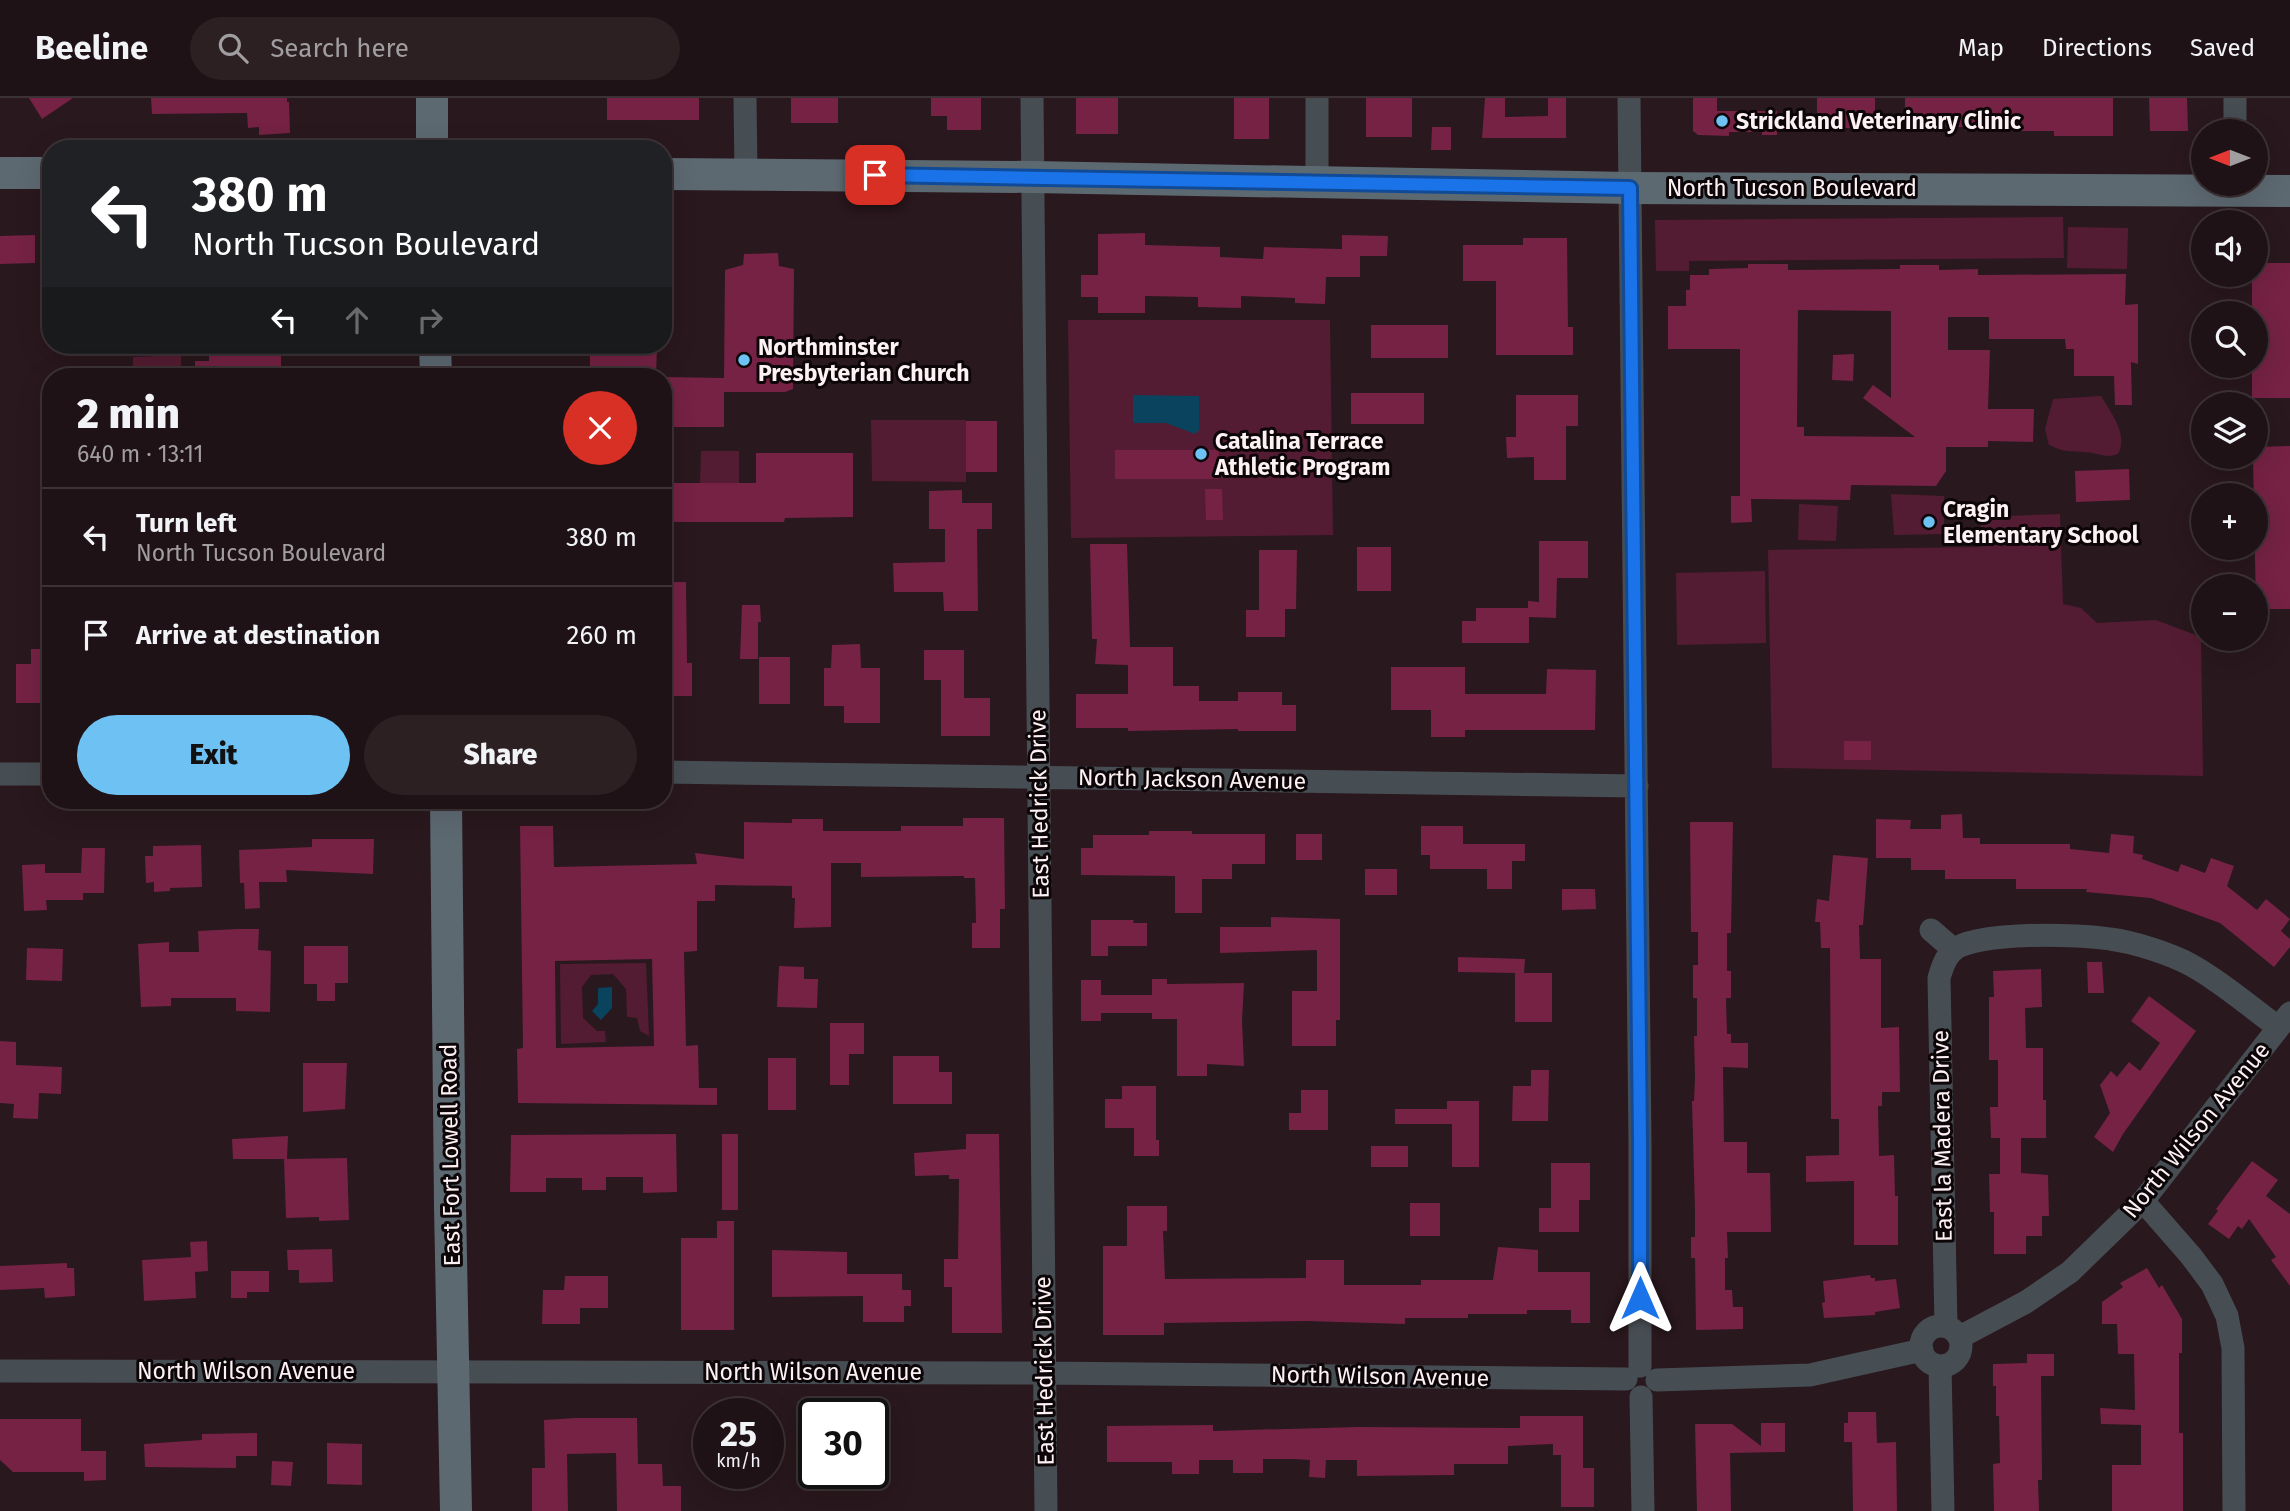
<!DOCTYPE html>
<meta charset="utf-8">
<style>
:root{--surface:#1f1216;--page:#2c2023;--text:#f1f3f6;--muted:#a19ea1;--line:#3c3235;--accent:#6ec2f3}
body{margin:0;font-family:"Fira Sans",sans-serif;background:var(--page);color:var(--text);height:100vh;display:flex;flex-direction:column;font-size:26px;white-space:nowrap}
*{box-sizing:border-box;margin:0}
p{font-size:23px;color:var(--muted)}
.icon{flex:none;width:38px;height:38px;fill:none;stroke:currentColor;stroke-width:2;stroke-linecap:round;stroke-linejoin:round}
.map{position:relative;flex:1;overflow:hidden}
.sheet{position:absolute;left:42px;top:270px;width:630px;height:441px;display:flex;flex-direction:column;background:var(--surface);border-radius:28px;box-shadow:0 7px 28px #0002,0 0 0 2px var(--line)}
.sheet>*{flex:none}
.top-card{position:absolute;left:42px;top:42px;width:630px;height:214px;border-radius:28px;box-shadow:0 7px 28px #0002,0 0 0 2px var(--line);background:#202124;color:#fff;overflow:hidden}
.needle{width:46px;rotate:270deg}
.fabs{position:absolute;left:2191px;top:21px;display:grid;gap:14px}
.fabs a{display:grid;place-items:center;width:77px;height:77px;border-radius:50%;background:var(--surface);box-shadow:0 7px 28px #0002,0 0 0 2px var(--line);font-size:35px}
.speed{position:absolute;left:693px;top:1300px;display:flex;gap:14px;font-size:35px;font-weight:700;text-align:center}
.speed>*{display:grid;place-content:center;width:91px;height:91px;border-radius:50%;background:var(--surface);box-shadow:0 7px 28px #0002,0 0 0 2px var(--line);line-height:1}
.speed small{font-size:18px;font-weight:400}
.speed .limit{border:4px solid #111;border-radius:10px;background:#fff;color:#111}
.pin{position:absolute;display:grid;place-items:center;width:60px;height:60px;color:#fff;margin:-30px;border-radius:14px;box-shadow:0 4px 10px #0006}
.me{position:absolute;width:77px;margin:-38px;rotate:0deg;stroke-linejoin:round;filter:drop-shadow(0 0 5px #0008)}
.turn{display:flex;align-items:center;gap:24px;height:147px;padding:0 35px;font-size:32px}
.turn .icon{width:91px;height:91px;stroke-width:2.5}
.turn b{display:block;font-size:49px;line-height:60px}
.lanes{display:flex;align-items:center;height:66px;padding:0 35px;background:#0003;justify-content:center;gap:35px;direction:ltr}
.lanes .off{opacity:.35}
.round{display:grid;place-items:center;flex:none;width:74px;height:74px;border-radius:37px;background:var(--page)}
.headline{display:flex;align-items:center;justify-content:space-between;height:119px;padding:0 35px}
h1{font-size:42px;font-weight:800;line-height:52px}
.action{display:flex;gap:14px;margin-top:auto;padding:14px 35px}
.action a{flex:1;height:80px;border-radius:42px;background:var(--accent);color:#111;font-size:28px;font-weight:800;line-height:80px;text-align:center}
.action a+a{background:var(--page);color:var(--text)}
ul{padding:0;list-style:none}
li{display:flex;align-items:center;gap:21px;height:98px;padding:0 35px;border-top:2px solid var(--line)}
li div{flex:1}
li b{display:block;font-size:26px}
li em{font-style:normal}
header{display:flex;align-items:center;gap:42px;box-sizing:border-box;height:98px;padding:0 35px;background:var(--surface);border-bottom:2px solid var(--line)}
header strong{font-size:33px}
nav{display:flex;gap:38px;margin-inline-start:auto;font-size:24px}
.search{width:490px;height:63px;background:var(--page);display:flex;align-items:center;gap:18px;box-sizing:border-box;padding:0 24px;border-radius:38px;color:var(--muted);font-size:26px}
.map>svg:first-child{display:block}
</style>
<header>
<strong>Beeline</strong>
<div class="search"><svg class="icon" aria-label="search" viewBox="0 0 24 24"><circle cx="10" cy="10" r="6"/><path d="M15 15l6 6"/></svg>Search here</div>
<nav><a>Map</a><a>Directions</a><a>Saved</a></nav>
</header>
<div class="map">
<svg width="2290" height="1413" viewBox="0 0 2290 1413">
<rect width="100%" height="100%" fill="#29181d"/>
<path fill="#541c32" d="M2063,119l1,41 -375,3v10h-33l-1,-51z
M2068,129l60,1 -1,41 -60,-1z
M1068,222h262l3,215 -262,3z
M181,257v21h-48v-19z
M2101,298c10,17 28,39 17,58 -14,5 -21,-2 -35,-2 -17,-1 -18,0 -34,-7l-4,-16 8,-30z
M871,322h95v62l-94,-1z
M701,353h38v32h-39z
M1891,396l53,2v38l-50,1z
M1799,406l39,2 -2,35 -38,-1z
M2060,416l3,90 18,4 16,15 59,-3 45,17 2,139 -431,-8 -4,-218 213,-3v-30z
M1765,473l1,72 -89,2 -1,-72z
M646,865l3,73 -9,-5 -3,-13 -10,-1 -1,-28 -13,-15 -22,1 -9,12 1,31 14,13h8l1,11 -45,2 -1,-80z"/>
<path fill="#0a435e" d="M1133,297l66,1v34l-4,4 -29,-11h-33z
M612,889v21l-11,12 -9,-9 6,-7v-16z"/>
<path fill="#752244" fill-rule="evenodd" d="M29,0h44l-31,21z
M151,0h136v4h2l1,31 -31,2v-8l-11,1 -1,-15 -95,1z
M607,0h92v22h-92z
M791,0h47v25h-47z
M931,0h50v32h-34v-14h-16z
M1076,0h42v36h-42z
M1234,0h35v41h-35z
M1366,0h46v39h-46z
M1485,0h20v19l43,-1v-18h18v40h-84z
M1693,0h24v13h60v24h-15v-3h-33v4l-31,-1 -5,-4z
M1817,0h58v30h-58z
M1905,0h208v38h-59v-5h-89v-4h-60z
M2149,0h38l1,33h-38z
M1432,29h19v23h-20z
M1145,135v12l75,2v10l43,2 1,-12 78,2v-14l46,1 -1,20h-27v21h-34l-1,27 -30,-1v-5l-54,-2v12l-43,-1v-10l-53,-1v17h-47v-16h-17v-22h17v-41z
M35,137v28l-35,1v-28z
M1523,140h44l1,89h5v28h-77v-74h-33v-36h60z
M778,155l1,13 15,3 -1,120 -8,3h-61v35h-61v-50l61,1 1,-108 18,-5 1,-11z
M2256,165h34v135h-38v-32h4v-53h-4v-38h4z
M1748,166h40v6l112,-1v-4h39v5l39,-1v6l148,-1 -1,31 13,-1v60l-7,-2 1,43h-17l-1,-29h-40v-27h-8l-1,-10h-76v-22h-41v33h42l-2,59h46l-1,33 -45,-1v6h-42v24l-10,15 -85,-1 -1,15 -99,-1 1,23 -21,1v-27h9v-147h-72v-43h18v-16h4v-15h19v-6l39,-1zM1798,212l93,1v87l-18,-13 -10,13 52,39 -111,-1v-9h-7z
M1371,227h77v33h-77z
M209,247h72v31h-86v-15h14z
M590,247h67l-1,31h-66z
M1854,256l-1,27 -21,-1 1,-25z
M1351,295h73v31h-73z
M1516,297h62v31h-12v54h-32v-23l-27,1 -1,-21h10z
M966,323h31v51h-31z
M2290,348v163h-34l-3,-152h3v-10z
M1115,352h104v29h-104z
M756,355h97v64l-68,1 -1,4h-121v-39h93z
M2129,371l1,31 -54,2 -1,-31z
M1205,391h17l1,31h-17z
M962,392v13h30v26h-15l1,82h-34l-1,-19h-49l-1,-29 52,-1v-33h-16v-38z
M1539,443h49v37h-31l-1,40 -27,-1v26h-67v-22h14v-13h52v-7l11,1z
M1090,446h37l3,103h43v39h26v15h39v-9h44v13h14v26h-58v-2l-110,2v-3h-52v-34h52v-29l-33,-1 2,-25h-5z
M1357,449h34v44h-34z
M1259,452h38l-1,59h-11v28h-39v-27h13z
M663,484h23l1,81h5v33h-29z
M742,507h18l1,17h-3v37h-18z
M860,546l1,24h19v55h-36v-17h-20v-38h7l1,-23z
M31,551h20v54h-35v-39h15z
M924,552h40v48h26v38h-49v-56h-17z
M759,559h31v47h-31z
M1391,569h74v27h81l1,-25 49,1 -1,60h-130v7h-34v-27h-40z
M1844,643h27v19h-27z
M1962,716l1,24h17v6h90v5l39,4 2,-19 23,2 -1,17 10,2 -1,4 36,13 3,-8 24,9 6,-15 23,8 -7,20 30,24 9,-11 24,20 -9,12 9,8v8l-16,20 -54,-44 -69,-25 -65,-6 1,-3h-71v-10h-71v-9h-34v-12h-35v-39l35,1 -1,9h31v-14z
M963,720h41l1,91h-5v39h-28v-25h4l-1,-45h-11v-2l-103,1v-14h-30v64l-37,1 1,-30h-3v-12l-77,-1v16h-18v50l-13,1 2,94 12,-1 1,43h18v17l-199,-2 -1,-54 6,-1 -3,-222h33l1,41 143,-3 -2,-11 49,6v-37l48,1v-4h31v12h78v-5h62zM652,861l2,87 -98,2 -1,-87z
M1690,724h43l-2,111h-4v38h4v27h-5l1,36h4v9h17v25l-25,-1 1,75h23v31h23l1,59h-44l1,26h-3v32h7l1,17h10v22l-47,1 -1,-72h-4v-21h4v-26l-3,-110h2l1,-23 -1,-42h3v-38h-4v-33h5v-33h-7z
M1421,728h42v18h62v17h-13v28h-25v-20h-57v-14h-9z
M1149,733h43v3h73v30h-33v15h-30v34h-27v-37l-94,-1v-27h12v-13h56z
M1296,736h26v26h-26z
M312,741h62l-1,35 -87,-4 1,12h-28l1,26 -15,1 -1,-26h-4l-1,-33 73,-3z
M201,747l1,42 -32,1v3l-16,1v-10l-8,1 -1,-27h8v-10z
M82,750h23l-1,45h-21v7h-37l1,10 -23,1 -2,-46 23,-1v9h36z
M1833,757l35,3 -5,67h-4l1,34h21v69l18,-1 1,65h-18v14h-4l1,50 15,-1 1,41h3v49h-44v-64l-48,1v-26l33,-1v-36h-8l-1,-171h-9l-1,-26h-5l2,-23 12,2z
M1365,771h32v26h-32z
M1562,791h33l1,20 -34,1z
M1271,819l69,2v101h-4v26h-44v-55h25v-41l-97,3v-26h51z
M1091,822h43l-1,3h14v23h-39v10h-17z
M237,831h22l-1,21 13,1 -1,61 -34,-1v-13h-65v8l-30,1 -3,-63 31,-2v10h30l-1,-21z
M304,848h44v37h-13v18h-18v-17h-13z
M27,850l36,1 -1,32 -36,-1z
M1458,859l67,2 -1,14h28v49h-37v-49l-57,-1z
M2087,864h15l2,31h-16z
M779,868l25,1v12h14l-1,29 -40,-1z
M2041,871l1,38 -17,1 1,40h17v52h3v38h-25v35l27,2 1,41h-7v20h-16v18h-32v-42h-4l-1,-38h11v-36h-9l-1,-31h8v-47h-9v-63h5l-1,-26z
M1152,881h15v5l77,-1 -2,38 2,45 -37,-2v12h-30v-57h-25v-6h-51v8h-20v-41h20v15h51z
M2149,898l47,35 -73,103 -10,18 -19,-15 16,-24 -10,-28 11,-14 6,6 12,-15 11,9 20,-28 -29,-22z
M830,925h34v31h-15v31h-19z
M0,943l16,1v23l46,2 -1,27 -22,-1 -1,26 -25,-1 1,-14 -14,-1z
M893,958h46v16h13v32h-59z
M768,960h28v52h-28z
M303,965h44l-2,46 -42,3z
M1531,972h18l-1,51h-36l1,-35h18z
M1122,988h34v54h3v16h-25v-28h-29v-29h17z
M1301,992h27v40h-39v-17h12z
M1447,1003h32v66h-27v-43h-57v-15h52z
M676,1036l1,58 -34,1v-16h-37v13h-24v-12h-36v14h-36l1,-57z
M722,1036h16v76h-16z
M966,1036h33l3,199h-50v-46h-8v-28h14l1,-80h-10v-4l-34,1 -1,-23 52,-4z
M288,1038l-1,23h-54l-1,-20z
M1371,1048h37v21h-37z
M347,1060l2,62 -30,1v-4l-33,1 -2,-59z
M2252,1063l26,19 -12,16 24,18v72l-19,-26 5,-3 -27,-38 -7,10 -4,-3 -9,13 -21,-15 10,-13 -2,-2z
M1551,1065h39v37h-11v32h-40v-24h12z
M1410,1105h30v33h-30z
M1127,1108h40v25h-4l2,48 141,-1v-18h38v25h77v-5h72l5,-33 40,3v22h52v51h-19v-13h-44v4h-59v4h-63v6l-99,-3 -142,2v12h-61v-89h24z
M717,1123h17v109h-53v-92h36z
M207,1143l1,30 -13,1 1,26 -52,3 -2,-41 49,-3 -1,-15z
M332,1151l1,33 -34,1v-13h-11l-1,-20z
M772,1152l75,2v22h55v16h9v16h-7v16h-41v-26l-91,1z
M67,1165v5h7l1,28 -30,2 -1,-10 -44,2v-24z
M2147,1170l12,20 3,-3 20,34v34h-3v80h4v78h-71v-46h29v-40l-40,-1 -1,-16 35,2 -1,-56h-16l-1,-30h-15v-22l21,-15 -3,-4z
M231,1173h38v21h-22v6h-16z
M1870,1177l1,3h4v3l21,-2 4,29 -25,4v3l-51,3 -2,-15 3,-1 -2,-21z
M565,1178h43v32h-28v16h-38l1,-34h21z
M2027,1256h27v22h-13l1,104h-4l1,31h-45l-1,-47 7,-1 -1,-47h-3v-30h-3v-22l34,-1z
M1848,1314h28l1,31 19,-1 1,69h-44l-1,-69h-8v-19h4z
M1520,1318h63v52h11v39h-33v-52h-8v-11l-45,2v18h-54v11l-97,1v-16h-31l-1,18 -16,-1 1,-17 -16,-1h-31v14h-30v-13h-34v14h-27v-12h-65v-36l106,-1v6l144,-4 163,1z
M576,1320h61l1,46h24l1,22h18v25h-64l-1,-58 -49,1 1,57h-36v-43h13l-1,-48z
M0,1321h81v32h25v29l-22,1v-9h-71l-13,-12z
M1761,1325h24v29l-55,1 1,58h-34l-2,-87h37l29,22z
M257,1335v23h-21v12l-91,-1 -1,-23 58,-4v-6z
M327,1345l35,1v41l-35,-1z
M272,1363l21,1 -2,24 -20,-1z"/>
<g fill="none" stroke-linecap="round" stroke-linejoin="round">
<path stroke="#474e53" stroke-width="23" d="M745,0l1,76
M1032,0l14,1413
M1317,0v85
M1629,0l11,1045v223
M2235,0v33
M663,674l974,14
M0,676h51
M1931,832l23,20
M2143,1103l48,55 21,28 15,32 6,32 1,163
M1921 1248a20 20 0 1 1 40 0a20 20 0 1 1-40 0Z
M1946,1228l-7,-348c3,-10 6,-20 14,-28 24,-19 126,-16 157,-11 24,3 61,15 81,26 31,17 59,42 87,62
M1960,1239l66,-35 44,-30 73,-71 147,-188
M1940,1268l3,145
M0,1273l1044,2 582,6
M1657,1282l153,-5 112,-25
M1641,1299l2,114"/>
<path stroke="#5d6971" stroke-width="32" d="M432,0v51
M0,75h51
M663,76l370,3 597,11 660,3
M435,247l1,31
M446,702l4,406 6,305"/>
</g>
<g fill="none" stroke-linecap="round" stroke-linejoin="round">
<g stroke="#114b97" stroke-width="18">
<path id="route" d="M875,77l755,13 10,955v155"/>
</g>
<use href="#route" stroke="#1a73e8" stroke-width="12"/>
</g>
<g fill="#6ec2f3" stroke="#0d0608" stroke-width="2.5">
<circle cx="1722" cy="23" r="7"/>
<circle cx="744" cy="262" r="7"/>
<circle cx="1201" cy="356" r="7"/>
<circle cx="1929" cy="424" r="7"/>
</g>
<g text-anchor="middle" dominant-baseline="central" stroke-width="6" stroke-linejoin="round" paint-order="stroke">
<g font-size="23" font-weight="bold" fill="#fdf1f4" stroke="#0d0608" text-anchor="start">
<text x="1736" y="23">Strickland Veterinary Clinic</text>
<text x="758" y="249">Northminster<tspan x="758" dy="26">Presbyterian Church</tspan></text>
<text x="1215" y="343">Catalina Terrace<tspan x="1215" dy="26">Athletic Program</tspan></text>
<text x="1943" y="411">Cragin<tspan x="1943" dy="26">Elementary School</tspan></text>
</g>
<g font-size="23" fill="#fdf1f4" stroke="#0d0608">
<text x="1792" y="90">North Tucson Boulevard</text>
<text transform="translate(1192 681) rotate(1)">North Jackson Avenue</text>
<text transform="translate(1039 706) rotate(-91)">East Hedrick Drive</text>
<text transform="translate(2196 1032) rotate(-51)">North Wilson Avenue</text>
<text transform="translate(1942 1038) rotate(-91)">East la Madera Drive</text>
<text transform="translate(450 1057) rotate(-91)">East Fort Lowell Road</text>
<text x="246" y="1273">North Wilson Avenue</text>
<text transform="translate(1044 1273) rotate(-91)">East Hedrick Drive</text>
<text x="813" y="1274">North Wilson Avenue</text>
<text transform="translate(1380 1278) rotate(1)">North Wilson Avenue</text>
</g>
</g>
</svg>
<div class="fabs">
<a><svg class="needle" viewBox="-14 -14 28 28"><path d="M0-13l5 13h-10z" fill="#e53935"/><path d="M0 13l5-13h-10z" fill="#a19ea1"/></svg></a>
<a><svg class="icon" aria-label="sound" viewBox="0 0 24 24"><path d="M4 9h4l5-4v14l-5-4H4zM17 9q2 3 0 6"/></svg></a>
<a><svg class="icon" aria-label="search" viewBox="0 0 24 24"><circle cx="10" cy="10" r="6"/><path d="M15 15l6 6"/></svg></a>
<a><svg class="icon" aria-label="layers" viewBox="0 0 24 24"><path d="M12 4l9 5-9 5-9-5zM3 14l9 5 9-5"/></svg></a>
<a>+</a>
<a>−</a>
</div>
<div class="speed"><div>25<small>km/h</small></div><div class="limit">30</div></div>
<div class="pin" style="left:875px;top:77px;background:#d93025"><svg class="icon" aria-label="arrive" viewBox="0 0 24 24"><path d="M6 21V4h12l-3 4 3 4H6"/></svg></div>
<svg class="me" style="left:1640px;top:1200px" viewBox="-20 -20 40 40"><path d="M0-17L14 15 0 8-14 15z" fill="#1a73e8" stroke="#fff" stroke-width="4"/></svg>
<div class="top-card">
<div class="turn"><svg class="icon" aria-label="left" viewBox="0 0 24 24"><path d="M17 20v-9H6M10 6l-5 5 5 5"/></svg><div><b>380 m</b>North Tucson Boulevard</div></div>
<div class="lanes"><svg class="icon" aria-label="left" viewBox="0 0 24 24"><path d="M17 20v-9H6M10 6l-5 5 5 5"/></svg><svg class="icon off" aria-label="ahead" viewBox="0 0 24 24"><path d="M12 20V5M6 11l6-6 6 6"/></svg><svg class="icon off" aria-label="right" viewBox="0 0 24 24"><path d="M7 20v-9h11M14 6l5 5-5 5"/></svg></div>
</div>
<section class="sheet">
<div class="headline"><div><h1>2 min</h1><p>640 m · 13:11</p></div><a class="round" style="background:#d93025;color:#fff"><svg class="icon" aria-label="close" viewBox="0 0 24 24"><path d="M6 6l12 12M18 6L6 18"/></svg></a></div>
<ul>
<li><svg class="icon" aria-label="left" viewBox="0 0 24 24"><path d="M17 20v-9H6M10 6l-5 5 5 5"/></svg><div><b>Turn left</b><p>North Tucson Boulevard</p></div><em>380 m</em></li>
<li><svg class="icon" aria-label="arrive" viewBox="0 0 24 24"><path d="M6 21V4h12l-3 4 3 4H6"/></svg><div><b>Arrive at destination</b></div><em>260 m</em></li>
</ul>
<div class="action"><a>Exit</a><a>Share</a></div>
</section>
</div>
